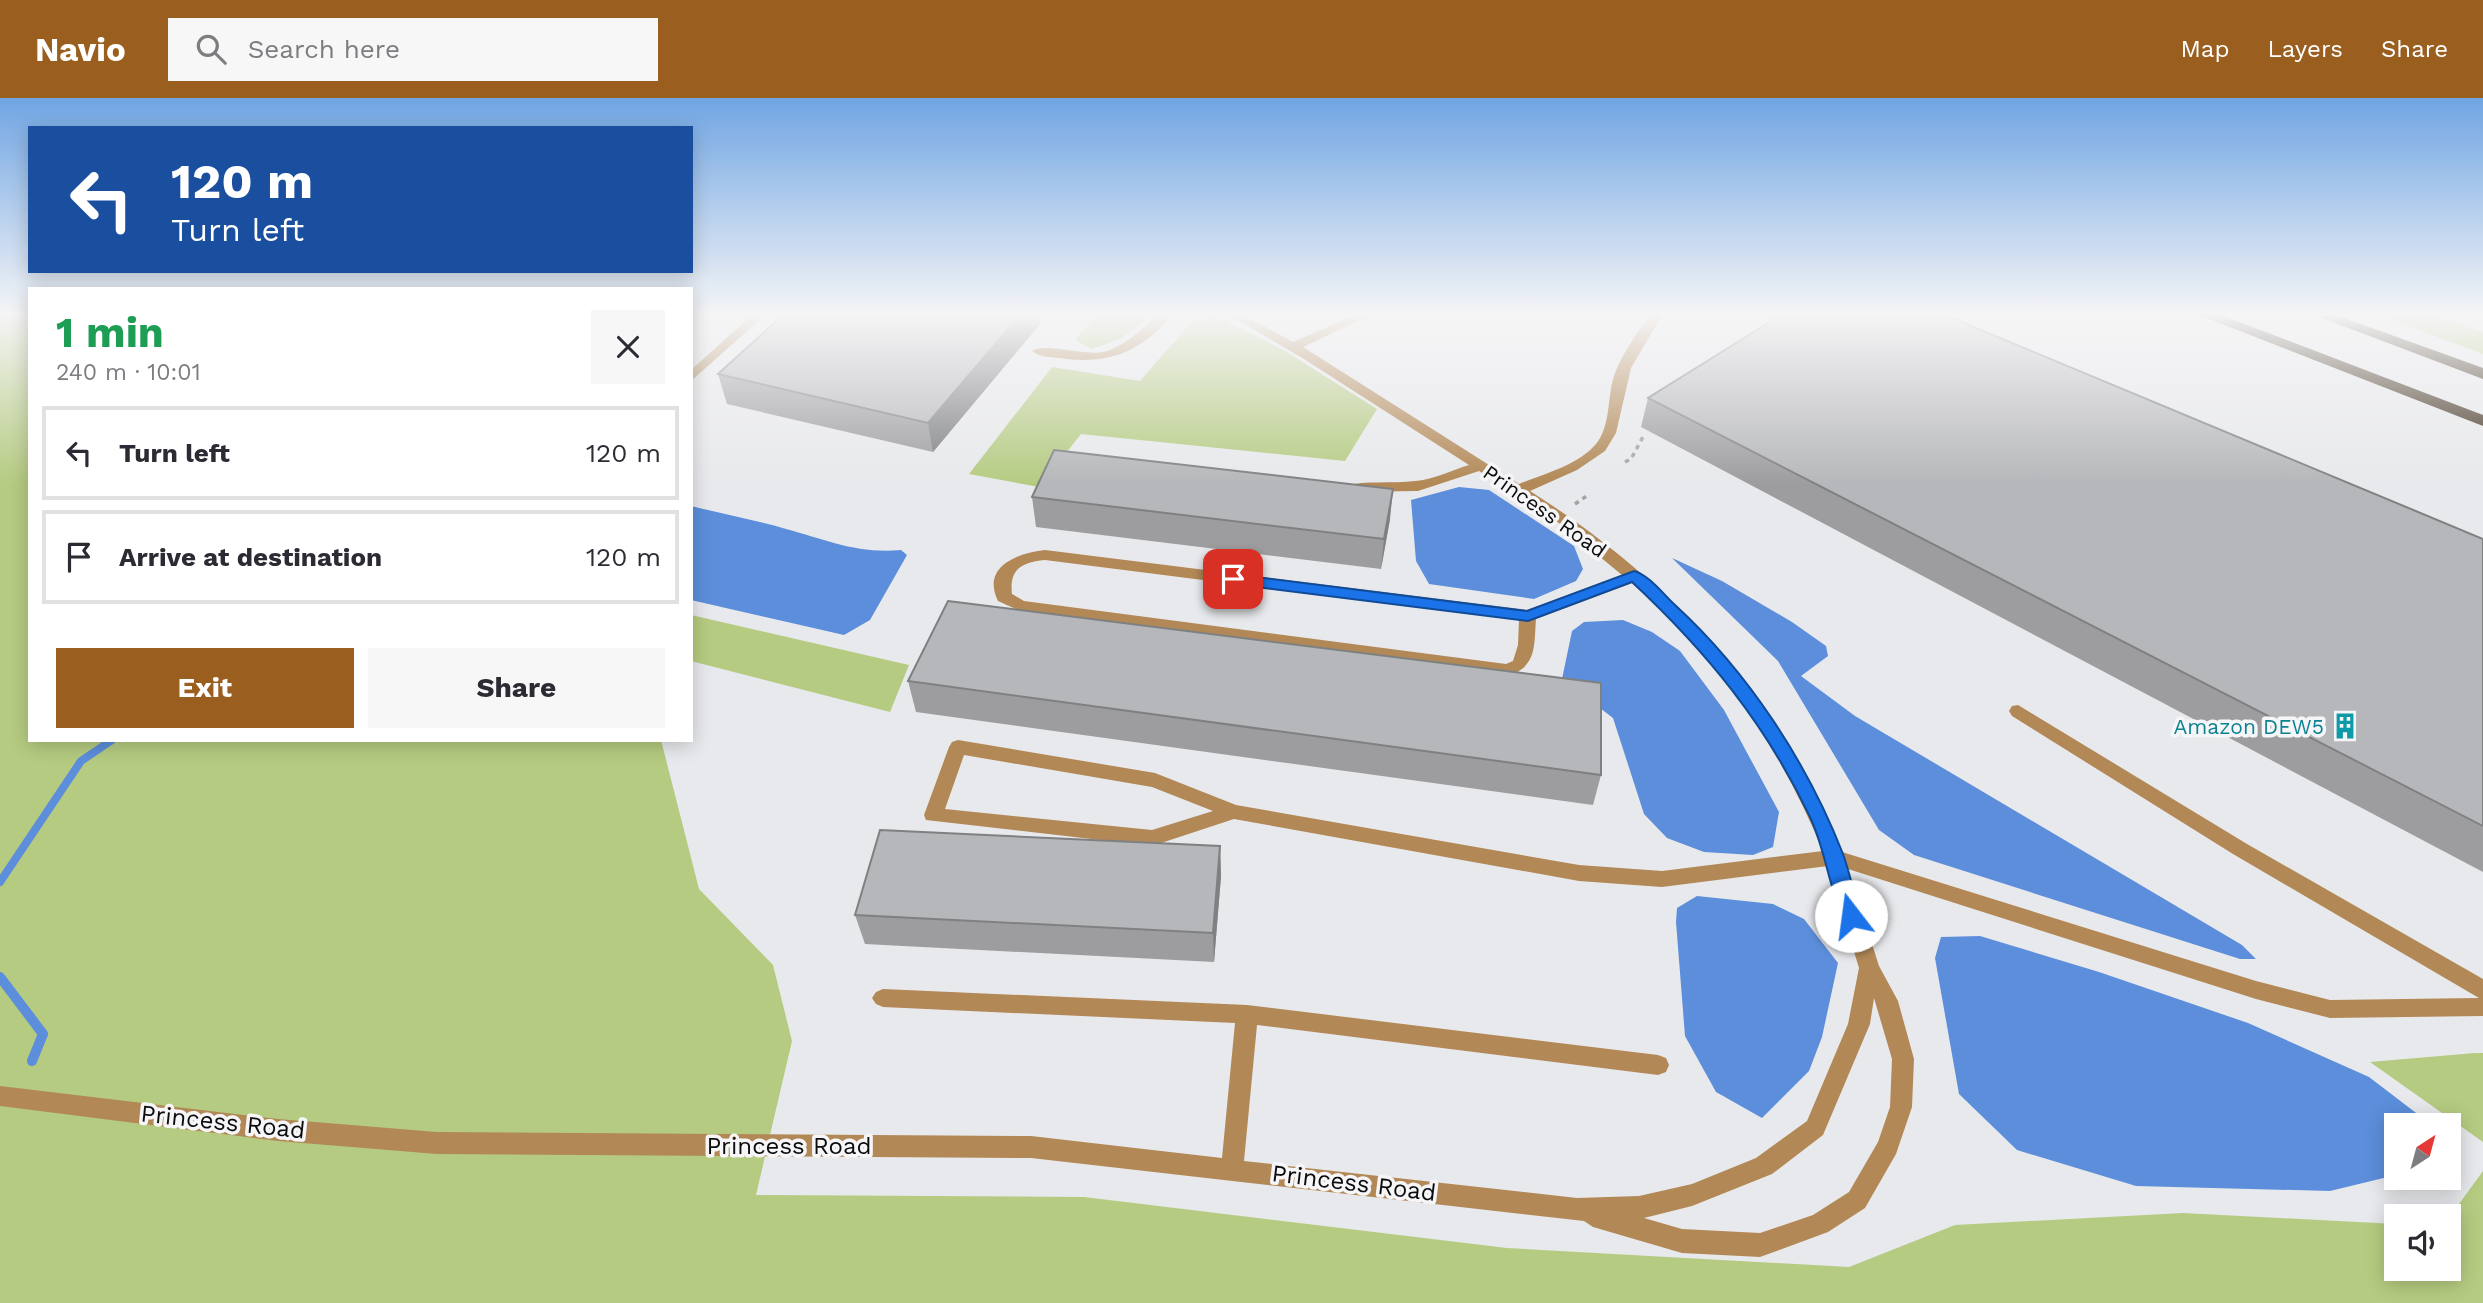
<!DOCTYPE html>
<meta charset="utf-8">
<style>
:root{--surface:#fff;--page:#f7f7f7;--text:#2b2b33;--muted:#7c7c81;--line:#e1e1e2;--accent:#9a5e1f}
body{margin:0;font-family:"Work Sans",sans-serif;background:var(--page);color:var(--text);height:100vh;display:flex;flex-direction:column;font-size:26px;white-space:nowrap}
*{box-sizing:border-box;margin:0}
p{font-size:23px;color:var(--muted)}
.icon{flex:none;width:38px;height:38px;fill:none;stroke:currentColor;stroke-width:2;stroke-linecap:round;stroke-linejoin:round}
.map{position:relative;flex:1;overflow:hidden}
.side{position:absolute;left:28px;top:189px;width:665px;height:455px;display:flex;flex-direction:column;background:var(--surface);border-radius:0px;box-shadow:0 4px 18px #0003}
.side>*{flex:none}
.banner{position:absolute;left:28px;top:28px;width:665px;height:147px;border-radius:0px;box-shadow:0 4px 18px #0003;background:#1a4fa0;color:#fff;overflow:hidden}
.needle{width:46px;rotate:36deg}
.fabs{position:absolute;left:2384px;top:1015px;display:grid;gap:14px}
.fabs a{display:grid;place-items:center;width:77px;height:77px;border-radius:0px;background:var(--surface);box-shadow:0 4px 18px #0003;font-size:35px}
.pin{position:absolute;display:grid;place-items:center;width:60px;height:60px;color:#fff;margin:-30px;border-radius:14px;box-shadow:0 4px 10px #0006}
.me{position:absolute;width:77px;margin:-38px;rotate:345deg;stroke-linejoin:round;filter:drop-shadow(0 0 5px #0008)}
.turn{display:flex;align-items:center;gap:24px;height:147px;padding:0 28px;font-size:32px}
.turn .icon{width:91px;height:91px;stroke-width:2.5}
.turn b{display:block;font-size:49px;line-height:60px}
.round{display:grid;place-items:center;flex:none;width:74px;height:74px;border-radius:0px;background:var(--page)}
.headline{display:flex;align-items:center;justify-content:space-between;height:119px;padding:0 28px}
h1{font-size:42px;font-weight:700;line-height:52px;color:#1e9e55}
.primary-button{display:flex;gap:14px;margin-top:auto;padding:14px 28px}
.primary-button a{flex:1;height:80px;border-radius:0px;background:var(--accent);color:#fff;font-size:28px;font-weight:700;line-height:80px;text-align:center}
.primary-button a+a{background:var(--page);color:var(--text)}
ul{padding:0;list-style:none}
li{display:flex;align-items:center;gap:21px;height:94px;margin:0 14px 10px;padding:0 14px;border:4px solid var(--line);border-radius:0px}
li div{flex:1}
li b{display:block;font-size:26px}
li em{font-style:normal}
header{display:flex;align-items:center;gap:42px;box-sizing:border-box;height:98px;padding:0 35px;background:var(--accent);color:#fff}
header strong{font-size:33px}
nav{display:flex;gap:38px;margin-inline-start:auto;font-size:24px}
.search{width:490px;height:63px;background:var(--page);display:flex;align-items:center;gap:18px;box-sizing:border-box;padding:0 24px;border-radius:0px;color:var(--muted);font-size:26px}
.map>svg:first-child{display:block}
</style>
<header>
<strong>Navio</strong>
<div class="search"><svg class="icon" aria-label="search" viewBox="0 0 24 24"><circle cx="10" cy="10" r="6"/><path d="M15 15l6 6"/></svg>Search here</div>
<nav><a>Map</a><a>Layers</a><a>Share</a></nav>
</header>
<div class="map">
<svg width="2483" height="1205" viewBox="0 0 2483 1205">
<rect width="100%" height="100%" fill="#e8e9ec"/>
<path fill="#b5cb81" d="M0,217h30v425h631l38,149 74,76 19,76 -36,154 328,2 423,51 342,19 106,-42 228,-12 213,11v45h52v-50l35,-48v132h-2483z
M1092,217h61l-31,23 -30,11 -17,-9 20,-23z
M1208,217h7l70,36 92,58 -32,52 -264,-27 -42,53 -70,-13 83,-107 88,14 47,-54z
M2379,217h52l52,17v22z
M691,517l218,50 -19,47 -199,-51z
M2475,955h8v89l-113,-80z"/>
<path fill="#5c8edb" d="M1459,389l30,3 85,56 9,23 -7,12 -42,18 -105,-15 -13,-23 -5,-61z
M691,408c32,8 64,14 95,23 41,11 71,25 115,21l6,5 -37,65 -26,15 -153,-35z
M1672,460l50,23 70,41 34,24 2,10 -27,20 54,40 387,229 14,14h-16l-326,-104 -35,-25 -101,-169z
M1623,522l29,12 28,19 44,59 55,102 -6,35 -20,8 -49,-3 -37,-14 -23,-24 -31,-96 -51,-39 10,-48 12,-9z
M1697,798l76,8 31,15 34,44 -16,74 -13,34 -47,47 -46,-26 -31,-56 -9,-114 1,-14z
M1980,838l119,36 149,51 121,54 55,42 4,6h-32v50l-66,16 -194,-5 -119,-36 -58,-56 -24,-136 6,-21z"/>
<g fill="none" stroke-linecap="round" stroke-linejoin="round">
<path stroke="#5c8edb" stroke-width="8" d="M0,784l81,-121 31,-21"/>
<path stroke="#5c8edb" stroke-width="10" d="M0,879l43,57 -11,27"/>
<path stroke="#a3a3a6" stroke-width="3.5" stroke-dasharray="4.5 4.5" stroke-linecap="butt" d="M1625,364l6,-3 13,-24
M1575,406l13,-9"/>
<path fill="#b28856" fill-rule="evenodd" d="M752,217h13l-74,66v-11z
M1158,217h14c-32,38 -64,50 -113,43 -9,-1 -20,-1 -27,-7 11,-9 53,5 71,1 21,-5 39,-23 55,-37z
M1229,217h15l49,27 62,-27h16l-68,32 216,137c25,-10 59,-19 77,-40 15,-18 11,-47 18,-68 8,-22 22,-42 36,-61h12l-31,53 -15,65 -11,18 -28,19 -47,21c142,90 246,205 312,361l414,129 74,19 149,-2 -246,-144 -221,-138 -3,-5 3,-5 6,-1 229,139 236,135v37l-153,2 -74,-19 -408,-130 31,97 19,35 16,58 -2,48 -16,47 -31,54 -37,24 -68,25 -78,-4 -89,-26 -9,-6 -553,-63 -594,-4 -159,-13 -278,-35v-20l278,33 159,13 594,4 191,22 13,-135 -352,-16 -7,-3 -4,-6 4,-6 7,-3 364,16 411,50 8,3 3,7 -3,7 -8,3 -401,-50 -13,136 333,37 62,-2 53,-12 64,-26 51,-37 41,-97 11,-56 -31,-102 -166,21 -83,-6 -345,-62 -82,27 -226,-26 -2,-5 25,-68 3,-5 6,-2 197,33 81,32 343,60 83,6 161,-20c-42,-101 -106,-199 -191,-268l-96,36c-2,28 1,48 -29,57l-487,-65 -22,-10c-17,-35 20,-48 47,-51l482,60 95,-35 -68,-56 -75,-48 -61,20 -75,1v-6c24,-6 48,-2 72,-5 18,-1 37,-11 54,-16l-165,-106zM1045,462l474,60 -1,25 -5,16 -7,3 -482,-63 -12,-7c-3,-25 10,-32 33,-34zM964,657l188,32 61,24 -61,19 -207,-21zM1874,900l18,61 -2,48 -12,35 -29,50 -36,23 -53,18 -78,-4 -38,-11 48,-12 80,-32 51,-39 47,-111z"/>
<path fill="#3e2e1c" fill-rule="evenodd" d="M2199,217h22l262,100v11z
M2314,217h22l147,53v11z"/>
</g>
<path fill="#9d9da0" d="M783,217h256l1,9 -107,128 -206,-48 -9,-30z
M1648,300l835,141v333l-842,-445z
M1032,399l358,22 -9,50 -345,-42z
M908,583l693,94 -8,30 -677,-93z
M1220,748l1,30 -7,86 -349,-18 -10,-29z"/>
<path fill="#7f8082" d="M1020,217h19l1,9 -107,128 -5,-29z
M1393,391l-3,30 -9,50 3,-30z
M1220,748l1,30 -7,86 -1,-29z"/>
<path fill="#b6b7ba" stroke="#7f8082" stroke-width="2" d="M783,217h237l-92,108 -210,-49z
M1781,217h164l538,224v287l-835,-428z
M1054,352l339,39 -9,50 -352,-42z
M948,503l653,82v92l-693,-94z
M880,732l340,16 -7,87 -358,-18z"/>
<linearGradient id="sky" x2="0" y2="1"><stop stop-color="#70a5e3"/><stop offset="0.56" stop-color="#f5f5f6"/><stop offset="1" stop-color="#f5f5f6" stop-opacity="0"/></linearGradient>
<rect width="2483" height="386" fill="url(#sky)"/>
<path fill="#1a73e8" stroke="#114b97" stroke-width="2" d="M1634,473c15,4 30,24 41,34 73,67 132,157 168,249 7,20 12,42 17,62l-3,5h-12c-17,-33 -19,-72 -36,-106 -44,-92 -103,-164 -177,-233l-104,39 -295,-37 -8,-5 8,-5 294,37z"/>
<defs>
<g id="building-bare" transform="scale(2.1)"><path d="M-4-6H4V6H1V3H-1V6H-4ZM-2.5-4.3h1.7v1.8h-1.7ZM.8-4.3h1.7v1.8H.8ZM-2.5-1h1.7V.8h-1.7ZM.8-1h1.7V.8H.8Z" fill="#0f9aa8" stroke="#f6f6f9" stroke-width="2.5" paint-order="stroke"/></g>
</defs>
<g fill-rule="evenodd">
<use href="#building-bare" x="2345" y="628"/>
</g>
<g text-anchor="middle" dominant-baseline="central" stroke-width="7" stroke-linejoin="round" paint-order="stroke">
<g font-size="21" fill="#0c0c0d" stroke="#f6f6f9">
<text transform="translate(1545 413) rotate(35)">Princess Road</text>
</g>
<g font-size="21" fill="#0d838f" stroke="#f6f6f9" text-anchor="end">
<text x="2324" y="628">Amazon DEW5</text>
</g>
<g font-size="24" fill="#0c0c0d" stroke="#f6f6f9">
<text transform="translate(223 1024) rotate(6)">Princess Road</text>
<text x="789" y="1048">Princess Road</text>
<text transform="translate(1354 1085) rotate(7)">Princess Road</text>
</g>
</g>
</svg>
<div class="fabs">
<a><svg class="needle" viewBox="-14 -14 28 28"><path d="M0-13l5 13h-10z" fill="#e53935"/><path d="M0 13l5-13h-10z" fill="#7c7c81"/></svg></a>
<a><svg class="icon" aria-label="sound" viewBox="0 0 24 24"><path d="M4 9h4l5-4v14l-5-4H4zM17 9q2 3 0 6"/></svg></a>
</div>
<div class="pin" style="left:1233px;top:481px;background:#d93025"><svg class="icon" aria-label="arrive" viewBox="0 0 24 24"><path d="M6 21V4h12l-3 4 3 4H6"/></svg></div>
<svg class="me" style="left:1851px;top:818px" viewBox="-20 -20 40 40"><circle r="19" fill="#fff"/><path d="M0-13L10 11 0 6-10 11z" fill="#1a73e8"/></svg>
<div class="banner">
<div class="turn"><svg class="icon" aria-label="left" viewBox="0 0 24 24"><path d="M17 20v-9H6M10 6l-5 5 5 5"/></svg><div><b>120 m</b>Turn left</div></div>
</div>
<section class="side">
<div class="headline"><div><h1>1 min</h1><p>240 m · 10:01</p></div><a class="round"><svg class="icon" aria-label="close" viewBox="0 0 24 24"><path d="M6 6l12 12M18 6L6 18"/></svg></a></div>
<ul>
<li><svg class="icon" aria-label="left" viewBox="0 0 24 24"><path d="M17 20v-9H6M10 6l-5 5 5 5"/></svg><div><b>Turn left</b></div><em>120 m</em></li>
<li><svg class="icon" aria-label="arrive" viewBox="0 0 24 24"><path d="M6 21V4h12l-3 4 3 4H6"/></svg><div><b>Arrive at destination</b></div><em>120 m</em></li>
</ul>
<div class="primary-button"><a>Exit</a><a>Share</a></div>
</section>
</div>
